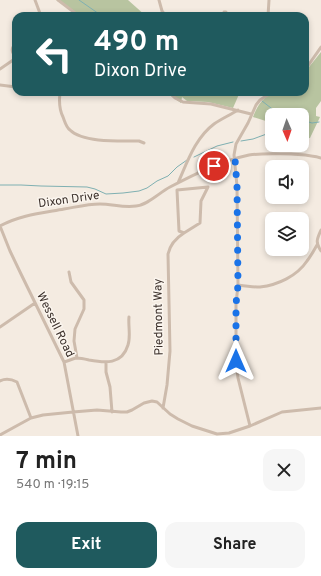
<!DOCTYPE html>
<meta charset="utf-8">
<style>
:root{--surface:#fff;--page:#f6f6f6;--text:#222;--muted:#767676;--accent:#1f5a5e}
body{margin:0;font-family:Overpass,sans-serif;background:var(--page);color:var(--text);height:100vh;display:flex;flex-direction:column;font-size:15px;white-space:nowrap}
*{box-sizing:border-box;margin:0}
p{font-size:13px;color:var(--muted)}
.icon{flex:none;width:22px;height:22px;fill:none;stroke:currentColor;stroke-width:2;stroke-linecap:round;stroke-linejoin:round}
.map{position:relative;height:436px;overflow:hidden}
.drawer{display:flex;flex-direction:column;background:var(--surface);flex:1}
.drawer>*{flex:none}
.guide{position:absolute;left:12px;top:12px;width:297px;height:84px;border-radius:12px;box-shadow:0 2px 6px #0003;background:#1f5a5e;color:#fff;overflow:hidden}
.needle{width:26px;rotate:178deg}
.fabs{position:absolute;left:265px;top:108px;display:grid;gap:8px}
.fabs a{display:grid;place-items:center;width:44px;height:44px;border-radius:8px;background:var(--surface);box-shadow:0 2px 6px #0003;font-size:20px}
.pin{position:absolute;display:grid;place-items:center;width:34px;height:34px;color:#fff;margin:-17px;border:2px solid #fff;border-radius:50%;box-shadow:0 1px 4px #0007}
.me{position:absolute;width:44px;margin:-22px;rotate:0deg;stroke-linejoin:round;filter:drop-shadow(0 0 3px #0008)}
.turn{display:flex;align-items:center;gap:14px;height:84px;padding:0 16px;font-size:18px}
.turn .icon{width:52px;height:52px;stroke-width:2.5}
.turn b{display:block;font-size:28px;line-height:34px}
.round{display:grid;place-items:center;flex:none;width:42px;height:42px;border-radius:12px;background:var(--page)}
.head{display:flex;align-items:center;justify-content:space-between;height:68px;padding:0 16px}
h1{font-size:24px;font-weight:700;line-height:30px}
.primary-button{display:flex;gap:8px;margin-top:auto;padding:8px 16px}
.primary-button a{flex:1;height:46px;border-radius:12px;background:var(--accent);color:#fff;font-size:16px;font-weight:700;line-height:46px;text-align:center}
.primary-button a+a{background:var(--page);color:var(--text)}
.map>svg:first-child{display:block}
</style>
<div class="map">
<svg width="321" height="436" viewBox="0 0 321 436">
<rect width="100%" height="100%" fill="#f4ebe1"/>
<path fill="#b8c4a0" d="M56,0h72l18,16h-66z
M321,52v49l-5,7v8l4,1 -10,21 -8,1v-24h-30v8l-19,-6c4,-11 11,-22 23,-25 6,-1 22,0 29,0v-20z
M167,92h16v2v-2h57l-7,16 -25,-6 -21,-1 -5,-4 -1,6 -10,-7z"/>
<g fill="none" stroke-linecap="round" stroke-linejoin="round">
<path stroke="#7fb0b2" stroke-width="1" d="M79,0l23,16
M262,101l18,14
M302,120l10,3 7,-1
M241,141l12,-2 19,-7
M194,157l23,-11 16,-4
M0,185h21l20,1 46,1 8,2 11,5 17,-1 16,-2 8,-3 10,-7 11,-5 9,-9 10,-7"/>
<path stroke="#cdbbac" stroke-width="3" d="M35,0l6,16
M58,0l21,16
M159,0l3,11 4,5
M215,16h3
M223,16l1,-4h2
M268,16l1,-16
M16,44c-5,3 -5,9 0,12
M0,69l16,-11
M305,70l16,-23
M0,85l16,2
M54,92l6,1c-1,8 -1,16 3,24 2,5 3,10 7,13 13,13 51,11 69,11l5,2
M169,92l6,6 8,4 28,2 40,10
M178,183c9,-20 17,-45 36,-59 7,-5 16,-9 24,-14
M208,187l-7,14 -1,22 -16,10 -5,-2 -2,-41z
M0,226c20,-11 42,-13 64,-17 12,-2 24,-5 36,-5 12,0 24,4 36,2 12,-1 24,-14 34,-19 25,-13 51,-26 79,-32 14,-2 28,-1 42,-1 11,1 20,1 30,4
M0,226l10,25 11,23 43,88 14,74
M321,230c-4,9 -6,12 0,21
M69,272l2,10 13,18v9l-9,20 -1,12 3,17
M238,285c7,1 15,2 22,2 18,-2 37,-11 47,-26 4,-5 7,-11 10,-16
M0,327l35,-24
M64,362c4,-1 8,-3 12,-4 4,0 9,1 13,2 16,3 33,5 39,-15 3,-9 0,-19 1,-28
M106,362v10l4,15 2,25
M0,381c6,-3 11,-2 17,1l14,36
M163,408l4,-23 3,-34 -2,-97c2,-9 8,-16 16,-21
M250,426l-12,-48 -2,-17v-57l2,-19 -1,-99 -3,-31 2,-11 12,-21 8,-18 4,-5 12,-8
M0,435l20,-11 11,-6 12,-3 30,-3 24,-2 24,2h6l5,-2 12,-7 8,-2 5,1 13,12 8,5 14,7 25,8 12,-1 21,-7 32,-14 39,-4"/>
</g>
<g fill="none" stroke-linecap="round" stroke-linejoin="round">
<path stroke="#1a73e8" stroke-width="7" stroke-dasharray="0 12.6" d="M214,166l21,-7 2,27 1,99 -2,19v57"/>
</g>
<g text-anchor="middle" dominant-baseline="central" stroke-width="3" stroke-linejoin="round" paint-order="stroke">
<g font-size="12" fill="#3b302b" stroke="#fbf5ee">
<text transform="translate(69 200) rotate(-8)">Dixon Drive</text>
<text transform="translate(159 317) rotate(-91)">Piedmont Way</text>
<text transform="translate(55 325) rotate(64)">Wessell Road</text>
</g>
</g>
</svg>
<div class="fabs">
<a><svg class="needle" viewBox="-14 -14 28 28"><path d="M0-13l5 13h-10z" fill="#e53935"/><path d="M0 13l5-13h-10z" fill="#767676"/></svg></a>
<a><svg class="icon" aria-label="sound" viewBox="0 0 24 24"><path d="M4 9h4l5-4v14l-5-4H4zM17 9q2 3 0 6"/></svg></a>
<a><svg class="icon" aria-label="layers" viewBox="0 0 24 24"><path d="M12 4l9 5-9 5-9-5zM3 14l9 5 9-5"/></svg></a>
</div>
<div class="pin" style="left:214px;top:166px;background:#d93025"><svg class="icon" aria-label="arrive" viewBox="0 0 24 24"><path d="M6 21V4h12l-3 4 3 4H6"/></svg></div>
<svg class="me" style="left:236px;top:361px" viewBox="-20 -20 40 40"><path d="M0-17L14 15 0 8-14 15z" fill="#1a73e8" stroke="#fff" stroke-width="4"/></svg>
<div class="guide">
<div class="turn"><svg class="icon" aria-label="left" viewBox="0 0 24 24"><path d="M17 20v-9H6M10 6l-5 5 5 5"/></svg><div><b>490 m</b>Dixon Drive</div></div>
</div>
</div>
<section class="drawer">
<div class="head"><div><h1>7 min</h1><p>540 m · 19:15</p></div><a class="round"><svg class="icon" aria-label="close" viewBox="0 0 24 24"><path d="M6 6l12 12M18 6L6 18"/></svg></a></div>
<div class="primary-button"><a>Exit</a><a>Share</a></div>
</section>
